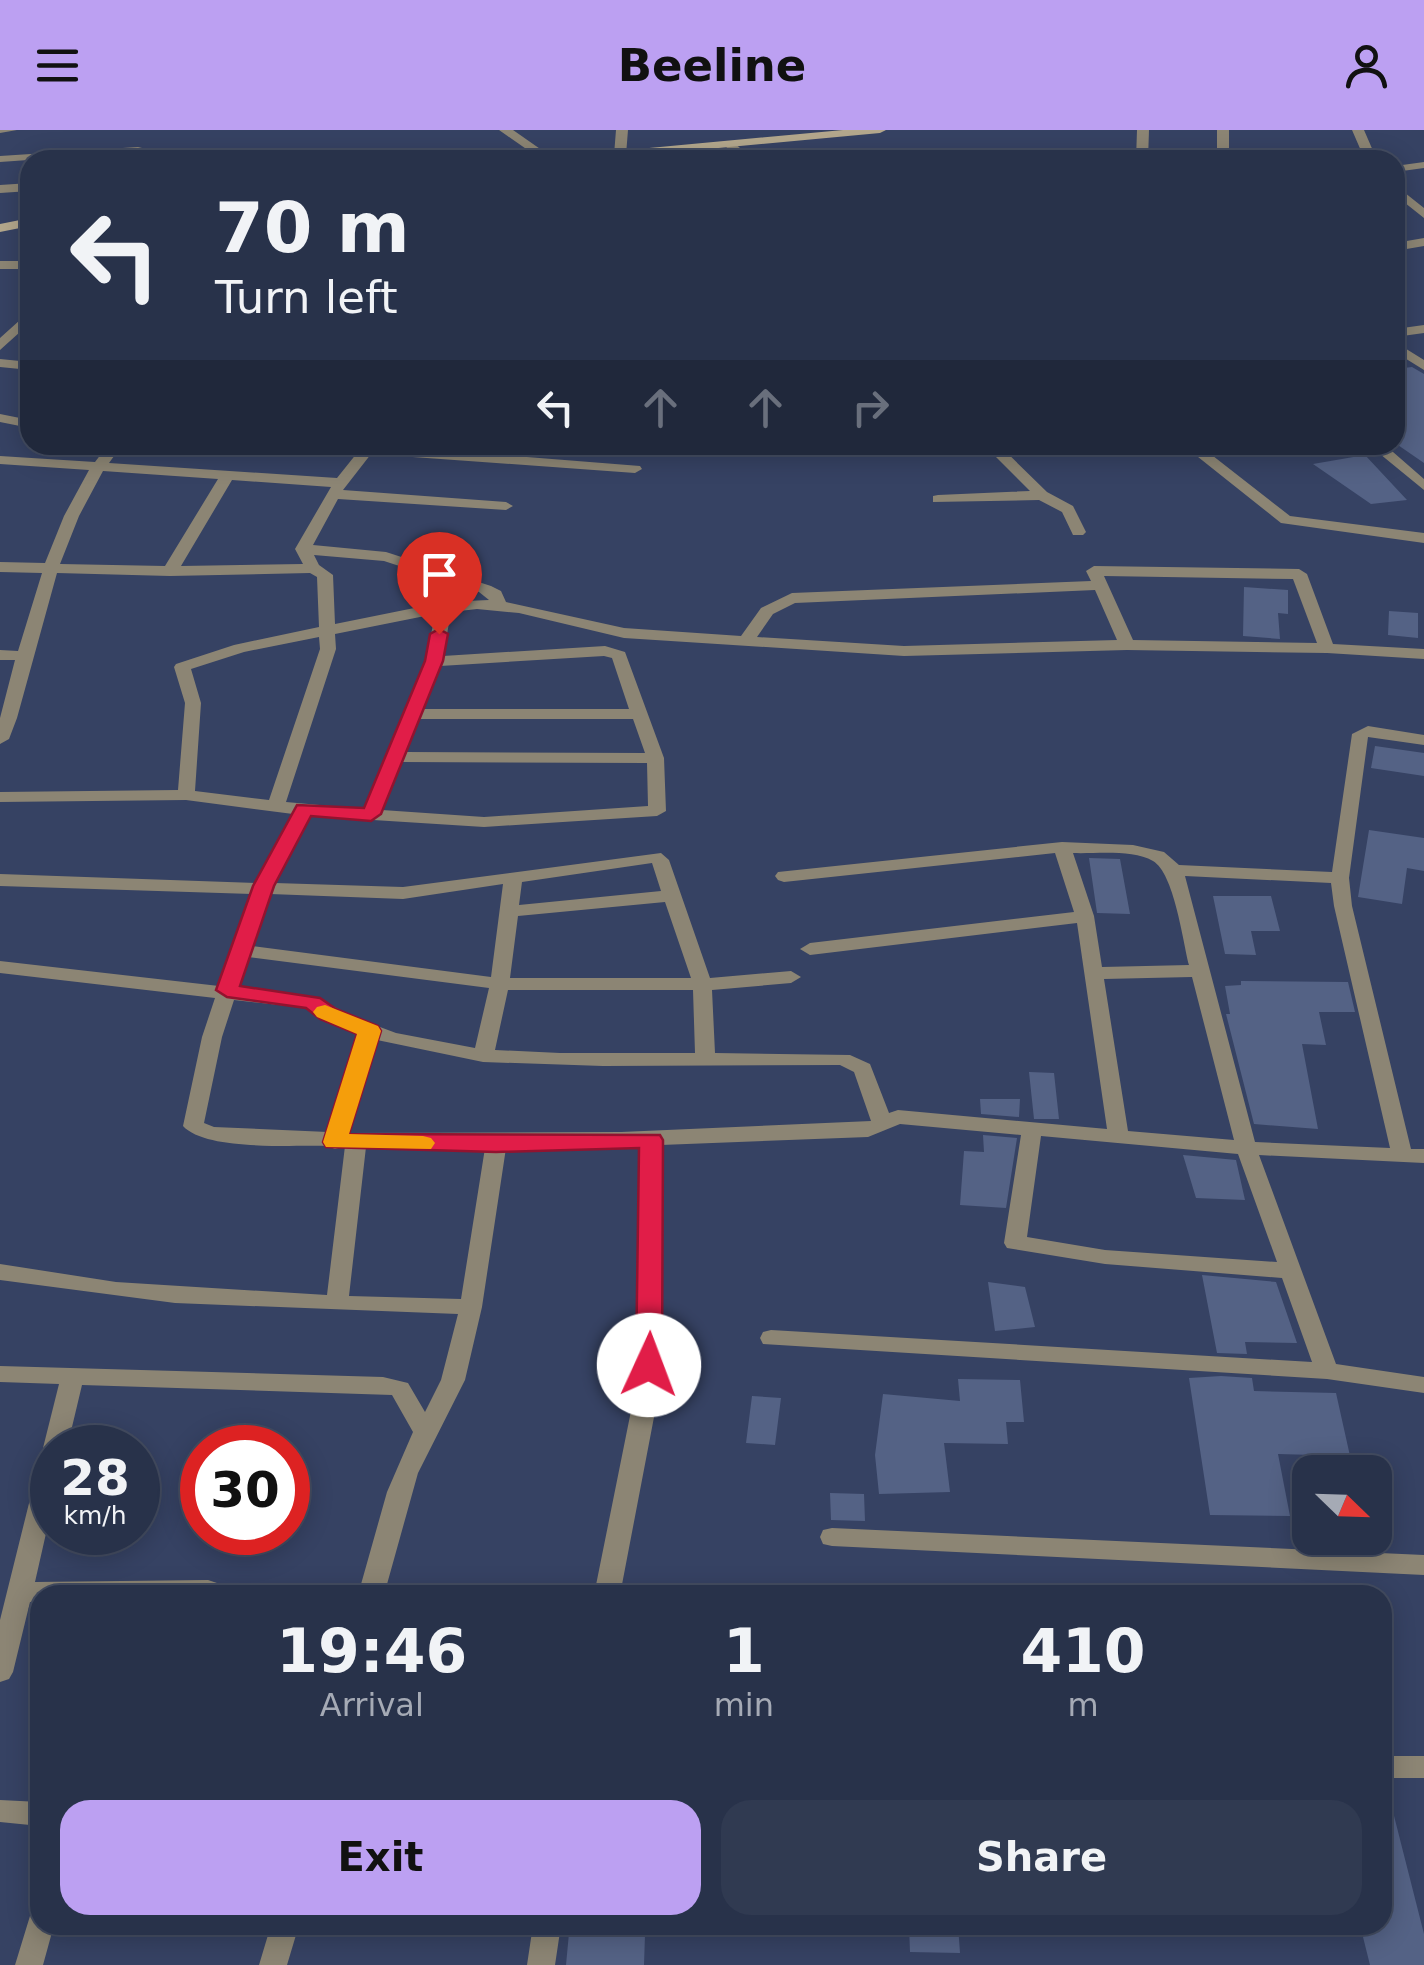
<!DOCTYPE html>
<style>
:root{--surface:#28324a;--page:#303a51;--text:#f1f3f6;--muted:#a5aab5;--line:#444d62;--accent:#bca0f2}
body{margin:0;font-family:"DejaVu Sans",sans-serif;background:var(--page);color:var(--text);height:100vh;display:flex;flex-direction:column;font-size:38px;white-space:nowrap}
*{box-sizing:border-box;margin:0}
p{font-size:32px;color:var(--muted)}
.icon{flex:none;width:55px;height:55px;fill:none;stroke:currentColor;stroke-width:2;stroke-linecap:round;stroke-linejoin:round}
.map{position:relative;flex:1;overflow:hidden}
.side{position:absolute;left:30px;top:1455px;width:1362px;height:350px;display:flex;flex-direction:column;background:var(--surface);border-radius:30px;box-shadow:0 5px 25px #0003,0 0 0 2px var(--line)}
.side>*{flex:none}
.banner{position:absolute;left:20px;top:20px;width:1385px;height:305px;border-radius:30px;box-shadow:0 5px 25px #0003,0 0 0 2px var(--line);background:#28324a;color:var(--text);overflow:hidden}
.needle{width:65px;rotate:113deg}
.tools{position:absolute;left:1292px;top:1325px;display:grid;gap:20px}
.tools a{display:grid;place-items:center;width:100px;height:100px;border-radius:20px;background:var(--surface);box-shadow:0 5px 25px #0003,0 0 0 2px var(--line);font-size:50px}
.speed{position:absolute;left:30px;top:1295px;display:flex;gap:20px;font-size:50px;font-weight:700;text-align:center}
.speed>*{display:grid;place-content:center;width:130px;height:130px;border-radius:50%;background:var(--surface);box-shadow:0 5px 25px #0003,0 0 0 2px var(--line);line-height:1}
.speed small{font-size:25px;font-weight:400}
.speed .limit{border:15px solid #d22;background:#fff;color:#111}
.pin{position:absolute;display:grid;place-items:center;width:85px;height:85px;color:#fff;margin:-102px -42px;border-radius:50% 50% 50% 0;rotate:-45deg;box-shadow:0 0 10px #0007}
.pin .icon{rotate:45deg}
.me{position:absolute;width:110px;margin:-55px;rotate:2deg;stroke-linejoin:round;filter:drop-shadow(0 0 8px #0008)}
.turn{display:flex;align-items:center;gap:35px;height:210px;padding:0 30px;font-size:45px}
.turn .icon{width:130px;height:130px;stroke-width:2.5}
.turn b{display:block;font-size:70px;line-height:85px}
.lanes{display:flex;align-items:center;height:95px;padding:0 30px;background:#0003;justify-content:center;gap:50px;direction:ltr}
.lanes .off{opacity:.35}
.eta{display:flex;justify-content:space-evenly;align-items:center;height:170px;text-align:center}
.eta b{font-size:60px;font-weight:700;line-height:70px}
.cta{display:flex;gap:20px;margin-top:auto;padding:20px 30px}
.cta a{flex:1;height:115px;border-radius:30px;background:var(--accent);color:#111;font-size:40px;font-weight:700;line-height:115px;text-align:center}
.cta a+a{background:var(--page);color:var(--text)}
header{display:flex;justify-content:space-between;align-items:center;height:130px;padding:0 30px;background:var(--accent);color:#111;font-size:45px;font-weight:700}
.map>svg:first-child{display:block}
</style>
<header><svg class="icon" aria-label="menu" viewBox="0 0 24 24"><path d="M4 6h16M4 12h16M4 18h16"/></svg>Beeline<svg class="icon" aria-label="person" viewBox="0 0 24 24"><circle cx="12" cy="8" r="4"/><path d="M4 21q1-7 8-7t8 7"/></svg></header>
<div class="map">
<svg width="1424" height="1835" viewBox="0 0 1424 1835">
<rect width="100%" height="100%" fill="#364263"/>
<path fill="#546285" d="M1412,237l12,7v89l-29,-20v-74z
M1365,325l42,45 -36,4 -58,-40z
M1244,457l44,3v24l-10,-1 2,26 -37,-3z
M1389,481l29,2v25l-30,-3z
M1375,616l49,7v23l-53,-8z
M1369,700l55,8v33l-17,-3 -5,36 -44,-7z
M1089,728l31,1 10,55 -33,-1z
M1213,766h58l9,35h-29l5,24 -31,-1z
M1241,851l107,1 7,30h-36l7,33 -24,-1 16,85 -64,-5 -28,-110h4l-5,-28 16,-1z
M1029,942l25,1 5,46h-25z
M980,969h40l-1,18 -38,-3z
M983,1005l34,3 -11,70 -46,-3 4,-54 20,1z
M1183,1025l53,5 9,40 -49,-2z
M1202,1145l74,7 21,61 -52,-1 2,12 -30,-1z
M988,1152l37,5 10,40 -40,4z
M1221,1246l31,2 2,13 82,2 14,63 -72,-2 12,62 -80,-1 -21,-137z
M958,1249l62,1 4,42h-18l2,22 -64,-1 6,49 -71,2 -4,-39 8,-61 77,7z
M752,1266l29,2 -6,47 -29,-2z
M830,1363l34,1 1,27 -34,-1z
M1391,1674l33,130v31h-54l-10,-40h22v-120z
M909,1795h49l2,28 -50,-1z
M569,1803l76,2 -1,30h-78z"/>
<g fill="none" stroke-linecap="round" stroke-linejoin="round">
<path fill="#8c8574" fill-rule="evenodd" d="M0,0h17l-17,3z
M499,0h14l43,30h-14z
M616,0h12l-2,25 -6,3 -6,-3z
M1137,0h12l-1,30h-12z
M1217,0h12v30h-12z
M1352,0h12l13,30h-12z
M725,12h8l21,18h-13l-16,-14z
M138,17l4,1v4l-142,10v-6z
M1424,32v6l-29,4v-6z
M30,53v8l-30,2v-8z
M1395,55l29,23v10l-29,-23z
M1424,108v8l-29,5v-8z
M0,131h30v8h-30z
M30,181v12l-30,27v-12z
M1424,195v8l-29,4v-8z
M1395,212l29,18v10l-29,-18z
M0,229l30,3v8l-30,-3z
M0,284l30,6v8l-30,-6z
M108,315h14l-13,18 228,15 20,-25 -46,-4 -7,-4h73l263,21 2,3 -7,4 -264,-19 -28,36 163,12 7,4 -7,4 -168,-11 -25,46 73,7 105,34 10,5 5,11 118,26 117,8 20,-28 31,-15 299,-12 -5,-10 8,-5 205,3 8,5 26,70 91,5v10l-97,-6 -200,-3 -223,6 -280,-18 -105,-25 -42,-4 -26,3 -8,44 162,-10 20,6 39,106 2,53 -9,5 -173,11 -174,-11 -35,67 128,4 258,-34 8,7 41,118 81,-7 10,6 -10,6 -79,7 3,63 135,2 20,9 19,49 9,-3 209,19 -30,-206 -267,32 -10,-6 10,-6 264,-31 -19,-59 -271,29 -6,-2 -3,-4 3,-4 284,-30 71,3 31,7 15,13 153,7 20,-138 16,-8 56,9v10l-56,-8 -19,141 3,28 59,243h13v14l-165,-8 77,209 88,13v16l-97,-14 -564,-35 -3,-6 3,-6 8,-2 541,32 -30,-84 -177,-14 -98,-16 -3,-5 17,-108 -121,-11 -32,13 -207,8 -2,246 -39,204h-26l41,-204 5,-246 -134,3 -24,159 -17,73 -47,93 -34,122h-26l29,-103 26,-60 -21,-37 -310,-10 -15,63h-15v59l-17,75 173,-2 9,3 4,7 -3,5h-178v7h-10l-17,70 -4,7 -9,3v-62l40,-161 5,-7 -2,-4 16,-64 -59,-2v-16l383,11 25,6 17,29 16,-32 17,-66 -283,-11 -175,-23v-16l116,18 211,13 18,-149 -10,3 -8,-3c-35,-1 -121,5 -144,-20l19,-89 13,-39 -215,-25v-12l219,25 33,-92 -252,-8v-12l257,9 36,-69 -107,-14 -186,2v-10l178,-2 7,-87 -11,-36 2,-3 58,-19 85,-18 -2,-50 -7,-4 -140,3 -113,-3 -40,145 -8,21 -9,5v-26l15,-58h-15v-10l18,1 24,-78 -42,-1v-10l45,1 19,-47 25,-46 -89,-6v-8l95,6zM103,341l115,8 -53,87 -105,-2 19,-48zM232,350l99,7 -36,62 8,15 -122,2zM314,425l70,6 95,31 10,8 -45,2 -109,22 -2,-49 -14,-10zM1104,446l189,3 24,64 -184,-3zM1095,460l22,50 -213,6 -147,-9 16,-23 22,-11zM435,484l-9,47 -62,148 -78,-7 50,-153 -1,-15zM319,507l1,12 -51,151 -74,-9 6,-88 -10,-34 53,-17zM604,526l8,2 17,51h-206l17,-43zM419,589h214l12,34 -240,-1zM401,632l246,1 1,43 -164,11 -102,-7zM1073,723c23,1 59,-4 80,8 21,12 30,80 36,104l-87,2 -8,-51zM652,733l9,28 -142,14 3,-23zM1185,746l146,7 3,23 56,242 -135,-6zM503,754l-12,93 -239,-31 18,-52 133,5zM665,772l26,76h-181l8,-62zM248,827l241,31 -14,60 -79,-15 -40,-15 -37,-19 -81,-10zM1192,847l42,163 -106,-9 -24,-152zM508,860h185l2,63h-135l-65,-3zM234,870l73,8 52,25 -31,99 -114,-5 -10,-4 18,-86zM377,910l106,22 120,4 237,-1 14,7 17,49 -250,11 -273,1zM1041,1006l197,18 39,108 -172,-12 -78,-13zM366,1017l119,1 -24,151 -112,-3z
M984,315h15l48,47 26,14 13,26 -3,3h-10l-11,-23 -23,-12 -106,2v-6l5,-1 92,-4z
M1183,315h16l91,71 134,17v10l-143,-20z
M1369,315h16l39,34v11z
M832,1398l592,27v20l-592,-29 -9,-2 -3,-7 3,-7z
M1382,1626h42v22h-42z
M0,1670l40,2v24l-40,-4z
M40,1783v12h14l-11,40h-28l15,-49z
M271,1795h28l-12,40h-28z
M533,1795h28l-6,40h-28z"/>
<path fill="#b4a88d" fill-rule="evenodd" d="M843,0h43l-6,3 -290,27h-43l6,-3z
M30,88v8l-30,6v-8z"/>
</g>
<path fill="#e11d48" stroke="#92132f" stroke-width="2.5" d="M439,499l9,5 -5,27 -62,153 -10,7 -60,-5 -37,70 -34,100 80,12 16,11 42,17 3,5 -32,103 311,1 3,5 -1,225 -4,7h-18l-4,-7 3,-217 -143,4 -170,-5 -3,-5 34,-108 -37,-15 -14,-11 -79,-11 -11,-7 37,-104 44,-81 67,3 61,-147 5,-27z"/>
<path fill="#f59e0b" d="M325,875l53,21 3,5 -32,103 74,2 8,2 4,5 -4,6 -105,-2 -3,-5 34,-108 -40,-17 -4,-5 4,-5z"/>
</svg>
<div class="tools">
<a><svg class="needle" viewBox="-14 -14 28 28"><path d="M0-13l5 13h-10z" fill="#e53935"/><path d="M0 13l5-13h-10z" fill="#a5aab5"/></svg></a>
</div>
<div class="speed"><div>28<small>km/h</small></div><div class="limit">30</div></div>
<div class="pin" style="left:439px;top:504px;background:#d93025"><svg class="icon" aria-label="arrive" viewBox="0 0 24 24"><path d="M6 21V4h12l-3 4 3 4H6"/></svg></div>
<svg class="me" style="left:649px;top:1235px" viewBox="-20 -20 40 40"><circle r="19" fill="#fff"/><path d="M0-13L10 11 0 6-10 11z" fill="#e11d48"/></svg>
<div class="banner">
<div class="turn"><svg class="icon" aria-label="left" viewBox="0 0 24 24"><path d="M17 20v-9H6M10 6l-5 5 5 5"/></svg><div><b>70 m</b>Turn left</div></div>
<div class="lanes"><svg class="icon" aria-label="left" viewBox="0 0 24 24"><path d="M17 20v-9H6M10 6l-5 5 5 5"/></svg><svg class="icon off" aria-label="ahead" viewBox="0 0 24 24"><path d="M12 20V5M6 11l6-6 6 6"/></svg><svg class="icon off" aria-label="ahead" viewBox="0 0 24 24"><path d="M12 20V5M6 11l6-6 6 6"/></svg><svg class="icon off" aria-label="right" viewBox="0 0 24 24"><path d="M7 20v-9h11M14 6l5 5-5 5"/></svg></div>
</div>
<section class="side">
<div class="eta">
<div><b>19:46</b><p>Arrival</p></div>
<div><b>1</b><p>min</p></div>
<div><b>410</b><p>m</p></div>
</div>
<div class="cta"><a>Exit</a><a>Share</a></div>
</section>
</div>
